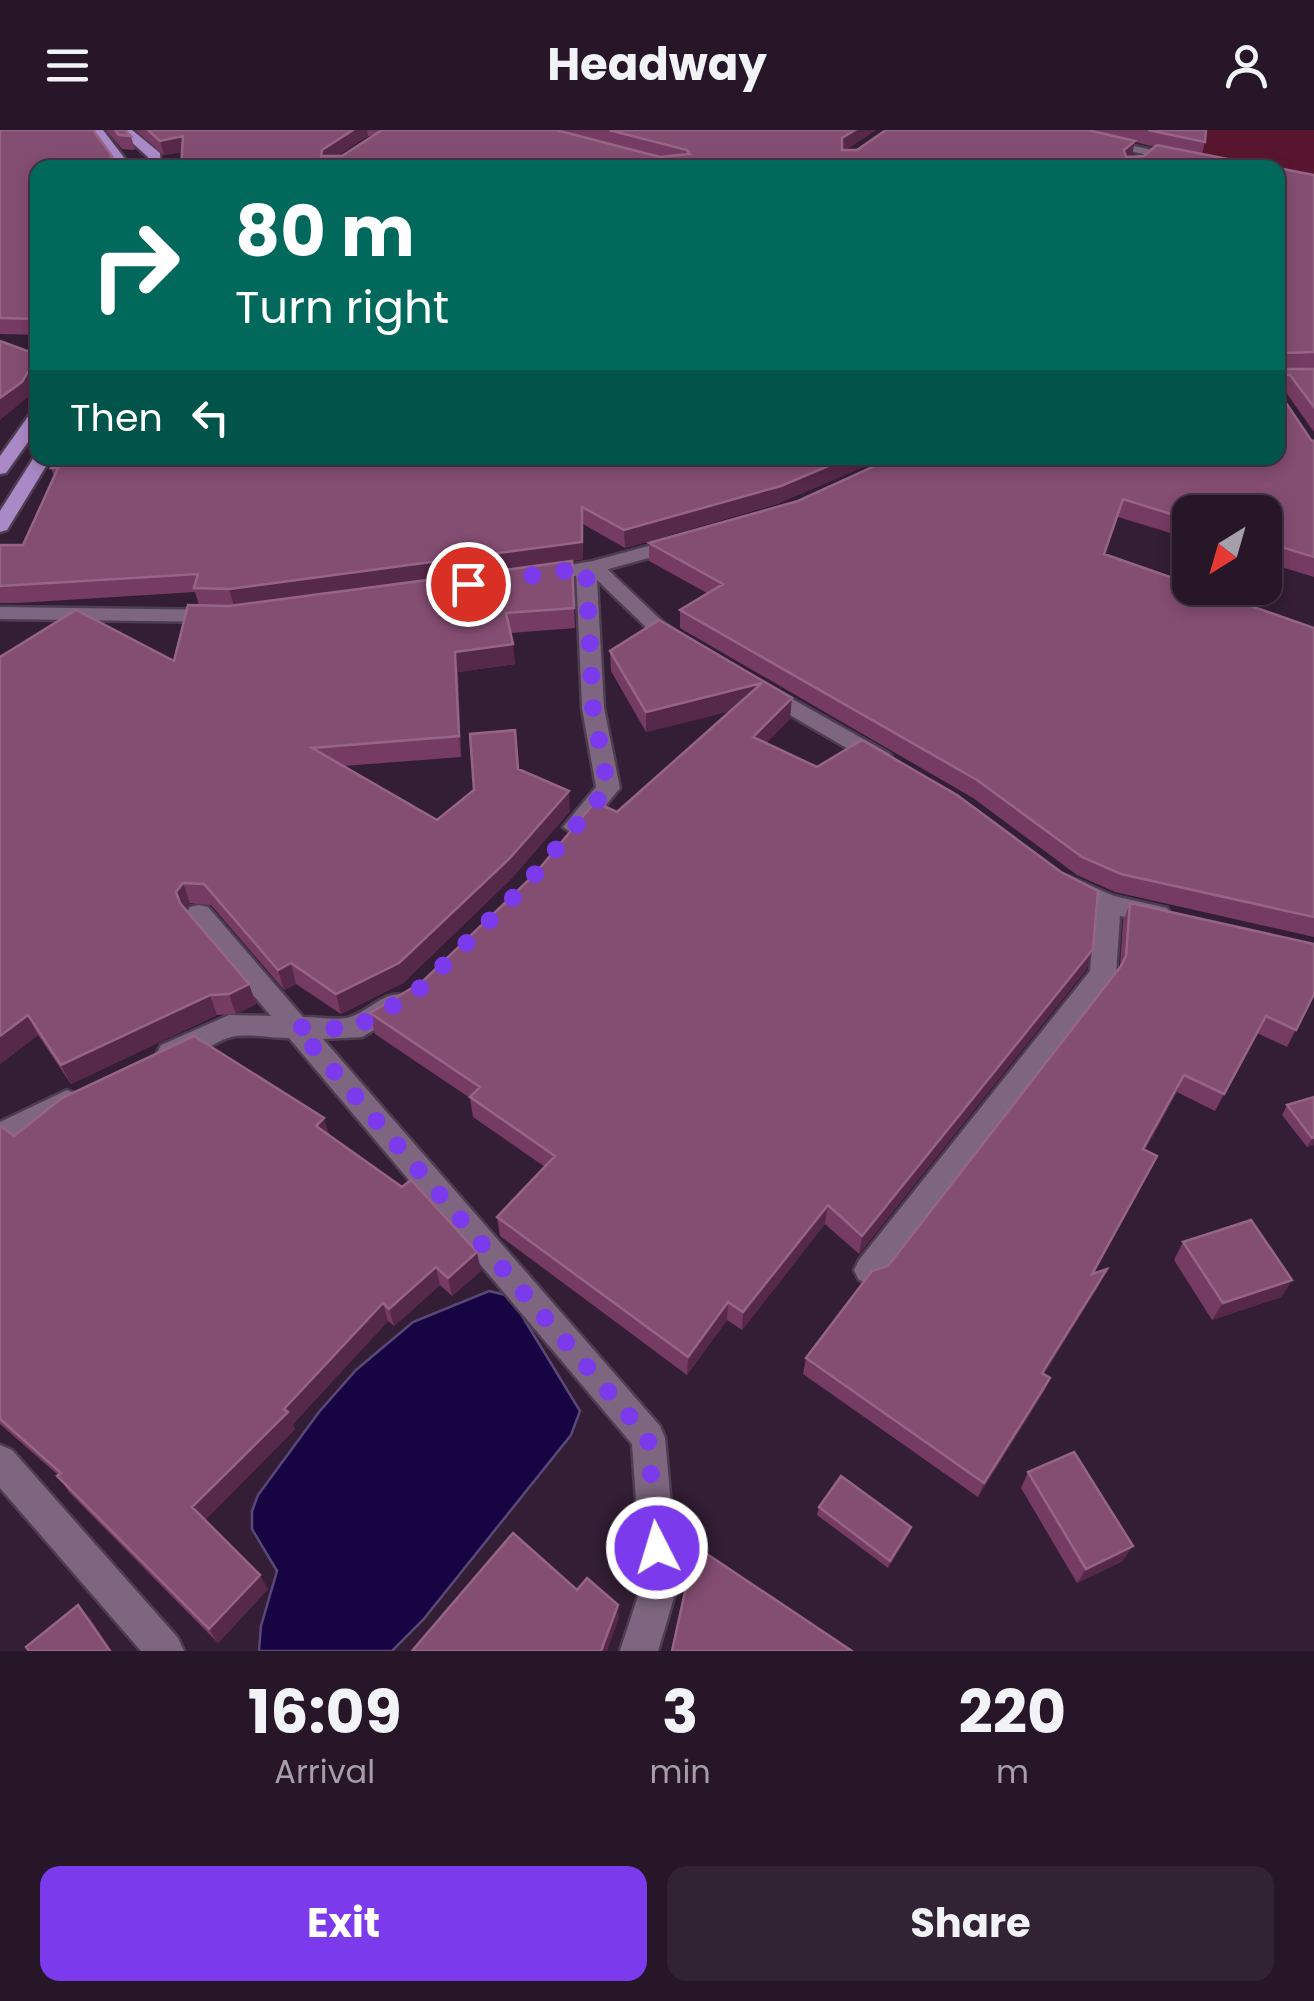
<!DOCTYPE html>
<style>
:root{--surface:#261628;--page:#322334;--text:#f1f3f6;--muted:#a49fa8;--line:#423545;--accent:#7c3aed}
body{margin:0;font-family:Poppins,sans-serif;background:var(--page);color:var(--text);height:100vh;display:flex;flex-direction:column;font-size:38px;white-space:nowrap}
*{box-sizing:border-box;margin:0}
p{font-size:32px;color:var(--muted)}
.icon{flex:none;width:55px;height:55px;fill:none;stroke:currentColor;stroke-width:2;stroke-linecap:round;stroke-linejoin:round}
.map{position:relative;height:1521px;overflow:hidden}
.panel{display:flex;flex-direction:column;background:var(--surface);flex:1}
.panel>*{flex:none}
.hud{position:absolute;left:30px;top:30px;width:1255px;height:305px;border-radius:20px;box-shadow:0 5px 15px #0003,0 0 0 2px var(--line);background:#00695c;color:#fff;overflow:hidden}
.needle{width:65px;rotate:217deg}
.tools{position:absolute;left:1172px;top:365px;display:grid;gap:20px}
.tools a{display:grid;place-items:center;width:110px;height:110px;border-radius:20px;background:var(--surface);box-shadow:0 5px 15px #0003,0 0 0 2px var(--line);font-size:50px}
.pin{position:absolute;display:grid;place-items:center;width:85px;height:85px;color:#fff;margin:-42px;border:5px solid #fff;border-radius:50%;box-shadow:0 2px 10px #0007}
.me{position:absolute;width:110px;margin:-55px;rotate:355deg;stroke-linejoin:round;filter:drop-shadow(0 0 8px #0008)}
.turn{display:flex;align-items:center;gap:35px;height:210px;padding:0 40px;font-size:45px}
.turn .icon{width:130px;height:130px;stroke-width:2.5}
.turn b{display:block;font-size:70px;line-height:85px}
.then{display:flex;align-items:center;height:95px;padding:0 40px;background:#0003;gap:20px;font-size:38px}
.eta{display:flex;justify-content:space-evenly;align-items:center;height:170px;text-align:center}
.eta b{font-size:60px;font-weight:700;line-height:70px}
.button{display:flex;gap:20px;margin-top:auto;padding:20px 40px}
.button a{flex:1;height:115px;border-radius:20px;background:var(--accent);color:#fff;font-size:40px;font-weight:700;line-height:115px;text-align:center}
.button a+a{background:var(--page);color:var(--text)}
header{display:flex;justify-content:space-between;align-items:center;height:130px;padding:0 40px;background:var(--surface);font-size:45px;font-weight:700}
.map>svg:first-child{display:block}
</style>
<header><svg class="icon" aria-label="menu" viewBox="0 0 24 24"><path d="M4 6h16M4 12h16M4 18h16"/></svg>Headway<svg class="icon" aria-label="person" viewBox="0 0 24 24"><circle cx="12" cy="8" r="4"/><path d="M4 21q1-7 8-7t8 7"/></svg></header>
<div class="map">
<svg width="1314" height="1521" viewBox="0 0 1314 1521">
<rect width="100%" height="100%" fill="#331e35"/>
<path fill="#58162e" d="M1193,0h121v51l-36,-7v-6l-34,-1 -65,-12z"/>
<path fill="#160542" stroke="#594878" stroke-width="2.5" d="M489,1161l21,5 70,115 -9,24 -148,185 -31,31h-133l2,-25 16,-55 -25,-42v-18l6,-16 61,-83 37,-42 57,-48z"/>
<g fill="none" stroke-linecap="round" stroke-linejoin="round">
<g stroke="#4e3d50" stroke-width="5">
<path id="minor" d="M594,431l7,2 63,60 27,18 -11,6 -30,-16 -53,-51 7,128 16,80 -37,45 -8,2 -12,-8 33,-40 -14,-79 -6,-139z
M762,552l128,72 3,5 -11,8 -8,-3 -120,-70 -3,-5z
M1068,746l46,20 53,12 4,7 -4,7 -9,2 -38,-8 -4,58 -4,7 -231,299 -11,4 -11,-4 -5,-10 5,-10 231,-289 5,-62 -36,-18 -3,-6 3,-6z
M199,775l9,2 95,110c14,0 30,3 43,1 22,-4 38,-30 61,-22l4,7 -4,7 -45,27 -39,2 337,387 5,12 13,146 -20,67h-38l22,-67 -10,-140 -343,-406c-18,0 -41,-5 -58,-1 -23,6 -46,32 -70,24l-4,-8 4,-8 68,-30 42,1 -81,-95 -4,-7 4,-7z
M67,960l10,4 4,8 -4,8 -77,38v-26z
M0,1315l12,5 166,188 6,13h-43l-141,-163z"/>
</g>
<g stroke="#4e3d50" stroke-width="5">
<path id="tertiary" d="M1035,0h25l175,38h-28z
M678,408l7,2v8l-91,25 -52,8 -10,-6 3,-4 58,-10z
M0,477l219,3 10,6 -10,6 -219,-3z"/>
</g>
<g stroke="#4e3d50" stroke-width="5">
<path id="primary" d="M90,0h13l29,38h-13z
M118,0h14l28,23 1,15h-14l1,-11z
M38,280v18l-32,45 -6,1v-18l32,-45z
M36,324l15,4 -44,72 -7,2v-21z"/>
</g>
<use href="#minor" fill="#7e6680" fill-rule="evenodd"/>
<use href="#tertiary" fill="#7e6680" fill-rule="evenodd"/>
<use href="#primary" fill="#aa89c7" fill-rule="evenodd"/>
</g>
<path fill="#763b62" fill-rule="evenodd" d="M0,0l38,38v167l-38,-1z
M106,0h19l6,6 4,14 -13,-1z
M136,0h740l-31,20h12l29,-20h320l-1,12 -3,12 71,14h-1092l1,-16 -18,3zM368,6l4,1 -30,19h-5zM1135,12l20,5 -11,9 -14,1z
M1278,38l36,7v193l-31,1h31v63l-29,-41h-5v3l31,46 3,1v136l-49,-15v-50h-75v27l-72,-22 -13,37 209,74v309l-199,-45 -38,-17 -104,-77 -293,-170v-18l27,-17 -58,-32v-18l149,-42 480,-43z
M51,338l729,35 -155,45 -42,-24v35l-11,2 3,67 -64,5 4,31 -57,8 3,85 -117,9 93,54 81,-51 52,42 -58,67 -109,105 -62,31 -45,-30 -12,6 -73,-85 -21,-2 -5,6 64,75 7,20 -20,10 -19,1 -146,69 -33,-49 -38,29v-407l174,4 25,-56 -4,-13 -177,11h-18v-58h23l31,-68z
M610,521l180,68 -24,24 327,206 -7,21 -227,284 -34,-30 -83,106 -15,-10 -40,55 -187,-139 -3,-19 48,-50 -72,-50 -3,-19 -95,-64 -5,-21 52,-31 308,-271 -84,21 -35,-61z
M1130,773l184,91 -27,53 -30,-14 -42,78 -38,-19 -32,58 4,23 -55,100 5,12 -55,89 6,4 -7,15 -65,104 -175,-123 3,-16 82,-92 232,-299 3,-46z
M1314,967v48l-7,2 -25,-32 5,-10z
M0,997l14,9h316l151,135 -29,25 -12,-11 -46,41 -6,-5 -95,103 2,5 -90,91 63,69 -50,54 -149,-151 -11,-17 -58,-51z
M1183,1112l109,38 -11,17 -69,23 -38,-60z
M1028,1342l95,89 -46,22 -56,-95z
M819,1377l92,20 -2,7 -21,34 -71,-53z"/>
<path fill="#562849" d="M353,0h14l1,6 -44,29 -3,-9 1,-6z
M855,0h21l-35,23 1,-15z
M183,6l3,15 -22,4 -4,-14z
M1135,11l-3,14 -11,10 3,-15z
M112,26l3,12h-11v-5z
M38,227v25l-11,16 -27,22v-22z
M847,328h38l-105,45 -155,45 -1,-18z
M582,377l1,52 -349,47 -5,-17z
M513,514l2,20 -57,8 3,85 -2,-21 -4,-84z
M762,553l-2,21 -114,28v-20z
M792,568l-2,21 -38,38 1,-20z
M569,661l1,20 -58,67 -109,105 -62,31 -5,-20z
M183,753l7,20 -7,9 -7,-20z
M1093,819l-7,21 -227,284 3,-18z
M291,833l5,21 -12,6 -6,-20z
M249,854l7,20 -20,10 -7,-20z
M210,865l7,20 -146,69 -10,-19z
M28,885l10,20 -38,29v-28z
M1184,945l-7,17 -41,74 7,-17z
M324,988l6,19 -14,-11z
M1314,1007v8l-7,2 5,-9z
M1157,1026l-8,17 -64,117 7,-16z
M828,1075l-3,19 -83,106 1,-18z
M477,1122l4,19 -29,25 -4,-18z
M436,1137l4,18 -46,41 -5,-17z
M1107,1139l-8,16 -64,103 7,-15z
M1292,1150l-11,17 -69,23 11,-17z
M728,1172l-1,18 -40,55 1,-18z
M383,1173l5,18 -95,103 2,5 -93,94 -10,-16z
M1050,1248l-7,15 -65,104 6,-14z
M911,1397l-2,7 -21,34 2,-7z
M1133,1416l-10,15 -46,22 9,-14z
M260,1445l8,14 -50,54 -9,-14z
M78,1475l12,13 22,33h-2z
M618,1475l1,13 -12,33h-6z"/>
<path fill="#844d72" stroke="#966586" stroke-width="2.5" d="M0,0h93l19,26 -8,7v5h-66v151l-38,-1z
M115,0h10l6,6 -12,-1z
M148,0h205l-31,20 -1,6h21l40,-26h174l104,27 30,-3 -3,-4 -78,-20h246l-13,8v12h15l29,-20h202l47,11 -11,9 2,7 18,-1 13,-11 116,23h-1092l2,-32 -23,5z
M1148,0h58l-1,12z
M1278,38l36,7v177l-31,1 -3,3 1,13h33v38l-24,-32h-9l-1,19 31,46 3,1v116l-49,-15v-30h-75v8l-67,-21 -19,55 86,30v4h9l115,40v289l-193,-43 -39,-17 -105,-77 -297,-170 43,-26 -74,-41 149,-42 94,-43h386z
M0,211l38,14 -16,27 -22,16z
M58,328h789l-66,28 -157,44 -42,-23v35l-353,47 -35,-1 4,-14 -198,12v-41h23l35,-77h-7z
M572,431l2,47 -68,5 7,31 -58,8 4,84 -147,12 125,72 37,-30 -4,-56 45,-4 3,39 51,22 -59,67 -111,105 -63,31 -45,-31 -13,7 -74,-86 -21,-1 -7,9 4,11 69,81 -20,10 -19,1 -149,70 -33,-50 -28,21v-379l76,-47 98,51 14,-56 41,1z
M659,490l133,78 -39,39 64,30 45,-27 95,55 104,77 37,19 -5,58 -231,287 -34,-31 -85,107 -15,-10 -40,55 -191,-140 58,-61 -85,-59 10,-10 -110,-74 52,-31 112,-107 61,-73 22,10 145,-129 -116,29 -36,-61z
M1130,773l184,41v50l-18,36 -30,-14 -42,78 -40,-19 -41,74 14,7 -65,118 15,-5 -65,104 8,5 -66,105 -178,-125 66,-87 16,-5 233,-300 5,-10z
M194,906l130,82 -8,8 86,61 9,-7 66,72 -29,26 -12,-11 -47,42 -6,-6 -99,106 4,3 -96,95 68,68 -51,54 -152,-153 4,-3 -61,-54v-292h2l12,9 48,-38z
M1314,967v40l-2,1 -25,-33z
M1251,1090l41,60 -69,23 -40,-61z
M1074,1322l59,94 -47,23 -58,-97z
M841,1346l70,51 -21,34 -71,-54z
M513,1403l64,57 10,-12 31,27 -17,46h-189z
M695,1416l157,105h-180z
M78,1475l32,46h-81l-3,-4z"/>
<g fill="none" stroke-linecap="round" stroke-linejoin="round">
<path stroke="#7c3aed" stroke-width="18" stroke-dasharray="0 32.4" d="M468,454l118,-16 7,140 15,80 -84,99 -110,107 -62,35 -56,-2 352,411 9,110"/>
</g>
</svg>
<div class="tools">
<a><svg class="needle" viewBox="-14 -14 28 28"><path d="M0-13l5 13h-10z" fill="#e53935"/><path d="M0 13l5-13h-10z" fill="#a49fa8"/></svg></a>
</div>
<div class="pin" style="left:468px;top:454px;background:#d93025"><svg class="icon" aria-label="arrive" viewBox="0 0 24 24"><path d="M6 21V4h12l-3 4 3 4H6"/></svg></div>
<svg class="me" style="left:657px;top:1418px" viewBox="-20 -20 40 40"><circle r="17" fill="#7c3aed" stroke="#fff" stroke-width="3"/><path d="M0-11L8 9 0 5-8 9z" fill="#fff"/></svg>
<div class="hud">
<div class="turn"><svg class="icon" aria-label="right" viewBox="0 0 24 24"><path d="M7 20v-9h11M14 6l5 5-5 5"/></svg><div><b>80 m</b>Turn right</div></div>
<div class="then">Then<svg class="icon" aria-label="left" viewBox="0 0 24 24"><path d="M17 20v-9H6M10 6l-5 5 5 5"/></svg></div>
</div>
</div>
<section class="panel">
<div class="eta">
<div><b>16:09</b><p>Arrival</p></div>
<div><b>3</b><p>min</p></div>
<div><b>220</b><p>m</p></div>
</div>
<div class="button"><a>Exit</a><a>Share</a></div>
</section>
